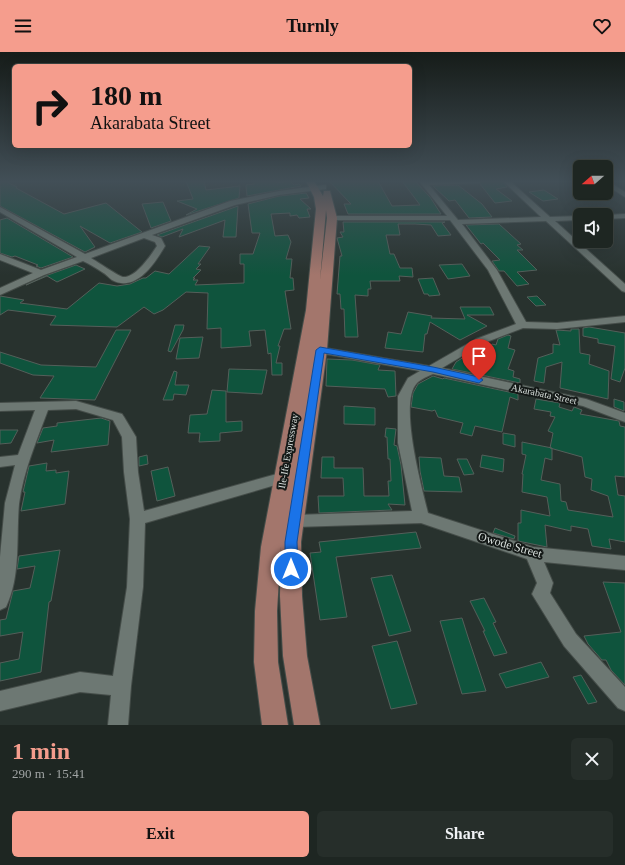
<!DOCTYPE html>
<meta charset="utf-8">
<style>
:root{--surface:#1e2622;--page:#262e2a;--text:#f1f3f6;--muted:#a1a5a5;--line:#3c4340;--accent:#f59d8d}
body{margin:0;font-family:"Times New Roman",serif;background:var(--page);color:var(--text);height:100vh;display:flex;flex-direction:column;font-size:15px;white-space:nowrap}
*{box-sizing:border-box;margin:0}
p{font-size:13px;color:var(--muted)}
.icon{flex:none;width:22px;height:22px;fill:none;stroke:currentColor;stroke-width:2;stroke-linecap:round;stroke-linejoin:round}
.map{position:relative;height:673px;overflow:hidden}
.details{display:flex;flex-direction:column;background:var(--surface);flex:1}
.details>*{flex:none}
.hud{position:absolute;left:12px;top:12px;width:400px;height:84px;border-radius:6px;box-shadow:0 4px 16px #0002,0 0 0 1px var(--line);background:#f59d8d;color:#111;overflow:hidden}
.needle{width:26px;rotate:250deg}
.tools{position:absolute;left:573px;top:108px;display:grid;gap:8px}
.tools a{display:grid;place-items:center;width:40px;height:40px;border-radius:6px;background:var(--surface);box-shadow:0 4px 16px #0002,0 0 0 1px var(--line);font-size:20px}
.pin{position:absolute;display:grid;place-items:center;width:34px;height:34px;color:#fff;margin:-41px -17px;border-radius:50% 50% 50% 0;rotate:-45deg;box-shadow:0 0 4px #0007}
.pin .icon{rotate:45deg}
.me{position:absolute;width:44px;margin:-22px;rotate:0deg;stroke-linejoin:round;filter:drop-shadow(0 0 3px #0008)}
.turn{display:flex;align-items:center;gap:14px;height:84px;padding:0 12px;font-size:18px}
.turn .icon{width:52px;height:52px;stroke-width:2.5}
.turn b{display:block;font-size:28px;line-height:34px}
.round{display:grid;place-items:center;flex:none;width:42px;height:42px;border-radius:6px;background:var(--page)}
.overview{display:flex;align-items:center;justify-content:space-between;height:68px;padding:0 12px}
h1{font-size:24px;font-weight:700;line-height:30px;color:var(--accent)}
.cta{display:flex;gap:8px;margin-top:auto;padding:8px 12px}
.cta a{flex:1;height:46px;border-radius:6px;background:var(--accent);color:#111;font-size:16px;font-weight:700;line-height:46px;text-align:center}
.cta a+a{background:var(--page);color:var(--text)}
header{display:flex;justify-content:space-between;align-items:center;height:52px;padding:0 12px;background:var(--accent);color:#111;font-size:18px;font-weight:700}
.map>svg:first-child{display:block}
</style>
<header><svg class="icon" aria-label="menu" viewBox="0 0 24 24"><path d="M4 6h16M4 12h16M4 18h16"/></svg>Turnly<svg class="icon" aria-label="heart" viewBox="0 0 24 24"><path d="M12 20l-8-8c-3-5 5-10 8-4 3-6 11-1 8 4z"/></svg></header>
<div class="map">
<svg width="625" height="673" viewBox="0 0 625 673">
<rect width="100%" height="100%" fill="#28322e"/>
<path fill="#0f543d" stroke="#545f5a" d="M0,129h5l12,6 -1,1 48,26 42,-11 36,29 -32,11 -30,-17 15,21 -10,5 -85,-46z
M186,129h18l2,9 34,-4 -1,12 -53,17 11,-6 -20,-8 16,-2z
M253,129h22l2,2 13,-2 4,4 5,-1 2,2 -54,10 -1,-11 9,-1z
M329,129h49l14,25 28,-1 -18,-24h13l15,16 11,17h-93l-4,-10h7z
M483,129h19l5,6 -11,2 16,12 -17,2 -15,-19z
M458,133l24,19 10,13 -23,1 -14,-18 -6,1 -16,-15z
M544,138l14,9 -15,2 -14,-9z
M306,141l3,5 -9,1 11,10h-4l3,8 -11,1 -2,-3 -7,1v-3l-19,1 4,22 13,-1 3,7 -5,17h6l-2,19h3l1,12 -9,1 6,38h-7l-6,17h2l-4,17h6v12h-10l-1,-22 -3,1 -3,-24 -16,1 2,15 -30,2v-20l-14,1 1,-36 -22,-1 -23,18 -9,4 -10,-7 -27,20 -67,-2 6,-9 -48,-6 -8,5v-19l24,4 -4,3 47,6 32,-26 18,3 13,-2 13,-6h3l9,-7 14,3 30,-28 11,1 -12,17h3l-5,5 5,1 -8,8h2l-2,2h5l-3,5 49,-2v-19h-4v-10h13l7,-21h-8l-4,-29 31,-8z
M163,150l8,19 -20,7 -9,-24z
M238,154l-2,31h-13l2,-17 -46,17 4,-8 -21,8 -5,-2z
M7,166l66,39 -32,11 -5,-2 2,-1 -23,-9 -3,1 -12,-4v-33z
M343,170h102l-3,1 9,12 -13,1 -7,-11 -16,-1h-17l2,11h-14l4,19h4l6,14h12l1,9 -14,-1 1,5h-30l1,8h-3v7l-13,-1 3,42h-13l-1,-28h-3l-1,-15h-3l3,-38h2l-5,-18 6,-1 -3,-5h4z
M499,172l22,20 -4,1 6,5h-6l20,20 -20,2 12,12 -12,2 -13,-15h-5l-7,-10 8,-1 -17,-17 -2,1 -15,-19z
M462,212l8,12 -22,3 -9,-14z
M76,213l9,4 -28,13 -10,-6 -21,9 19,-9z
M433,226l7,17 -11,1 -1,-2h-4l-6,-15z
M537,244l9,9 -10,1 -9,-9z
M460,255h30l4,8h-27l20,11 -27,14 -30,-18 -3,12h-2l-2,18 -38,-4 3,-16 13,2 7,-22 24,4 -1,2 34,1z
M175,273h9l-1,5 -12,22 -3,-1z
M589,275l36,6v35l-5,14 -9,-3 4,-33 -17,-3v-4l-15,-3v-8z
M571,277h8l1,24 10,2 -1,9 20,7 -1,28 -48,-11 2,-26 -16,5 -2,16 -10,-2 4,-23 15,-5v-9l7,1 -4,-15 15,1z
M116,278h15l-36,70 -55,-2 14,-22 -21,-1 -33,-12v-11l41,13 55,2z
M508,283l3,1 -3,12 7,2 -7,19 6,2 -1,6 7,2v4l-68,-14 4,-7 11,-7 3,1 4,-5 14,4 4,-11 4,1 2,-6z
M203,285l-4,21 -23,1 4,-21z
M327,307l25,1 28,5 -2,5 17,1 1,25 -8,1 -3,-8 -59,-3z
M229,317l38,1 -5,24 -35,-2z
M174,319l3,1 -2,13h14l-3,10 -12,-1 -1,6h-10z
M433,324l10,3 1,-1 74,16v6l-8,-3 -8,35 -27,-6 -3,10 -12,-3 3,-10 -25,-6 -3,-7 -3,1 -21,-4 2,-14 5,-9z
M212,338l14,1v31l16,-1v10l-22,2v8l-21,1 1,-9h-12l2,-18 17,-1z
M536,347l24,4 -1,4 13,4 2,-4 8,3 -2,4 39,7 1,5 5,1v50l-10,-1 3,19 7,1v46l-16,-3 2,10 -19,-3 -4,-17 -17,-3v5l-26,-6 2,22 -29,-6v-18h3v-13l29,6 -3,-19 -25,-5 1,-18h-1l4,-19 -4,-1v-12l30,6v12l-7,-2 -4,22 19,4 1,17 5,1 2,8 45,7 -5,-21 -17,-6 1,-11 -7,-2 -3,-20 -32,-9 3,-15 -5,-2 7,-14 -5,-1 1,-4 -17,-3z
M614,347l10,3v9l-10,-4z
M344,354l31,2v17l-31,-1z
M101,366l9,3 -2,24 -57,7 3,-12 -17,3 6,-15 14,-2v-3z
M386,376l10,1 -2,16 3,1 4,19 4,40 -17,-1 4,6 -73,3 -1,-17h26l-1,-18h-22l1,-21h12v11h29l1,28h25l-1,-15h3l-1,-22h-2l-1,-22h-2z
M0,378h18l-7,13 -11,1z
M503,381l12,2v12l-12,-3z
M147,403l1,9 -9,2v-9z
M482,403l22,4 -1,13 -23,-5z
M419,405l22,1 3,18 15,1 3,15 -38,-1 -4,-20z
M457,407h10l7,15 -10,1z
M47,411l-1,8 10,-1v3l13,-2 -4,33 -44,7 4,-19h-2l6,-26z
M168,415l7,29 -18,5 -6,-30z
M495,476l20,8 -1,3 -21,-6z
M416,480l5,16 -85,9 11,60 -27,3 -10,-67 11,-1 -2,-10z
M60,498l-9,51 -2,1 -8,70 -41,9v-18l19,-4 4,-27 -23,4v-16l6,-1 7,-28 17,-3 5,-22 -18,3 2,-13z
M392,523l19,56 -22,5 -18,-58z
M603,530l22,1v102l-14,-15 -5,-10h-4l-14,-16 -4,-8 37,-4z
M484,546l12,24 -3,1 14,30 -13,3 -11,-25h2l-15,-30z
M462,566l6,19 18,54 -24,3 -22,-73z
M397,589l20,63 -26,5 -19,-63z
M541,610l8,15 -43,11 -7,-14z
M581,623l16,27 -9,2 -15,-27z"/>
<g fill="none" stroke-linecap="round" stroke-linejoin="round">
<g stroke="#454d49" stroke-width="2">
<path id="minor" d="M419,129h63l-3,2 -50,2 29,35 83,-3 -38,-36h7l40,36 30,-1v4l-25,1 70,63v8l-3,-1 -76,-70 -84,3 35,46 29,52 31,1 68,-7v6l-68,7 -34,-1 -39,15 -42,25 144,31 39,14v9l-42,-16 -150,-32c-5,2 -12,5 -16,9 -19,19 5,105 11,130l105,34 92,9v14l-81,-8 9,21 -3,10 26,41 49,53v24l-7,-3 -54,-62 -32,-52 5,-11 -10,-24 -106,-36 -126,4 -5,-2 -3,-4 3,-4 5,-2 117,-4 -14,-68v-47l10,-18 12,-7 -100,-18 -6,-3 2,-2 4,-1 109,19 47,-27 40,-15 -28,-54 -38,-50h-118l-4,-2 4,-2h115z
M606,129h2l17,11v5l-19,-12z
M323,133h3v4l-47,6 -44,10 -83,30 9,3 4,8c-10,17 -29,47 -53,34 -3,-2 -6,-6 -10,-8 -6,-4 -12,-8 -19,-11l-39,14 -44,20v-7l33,-15 -33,-13v-6l41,16 36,-13 -77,-45v-5l85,47 145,-53 49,-10zM144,186l11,4 2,4c-6,9 -21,32 -34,31 -3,0 -27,-16 -32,-19z
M625,162v4l-19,1v-4h-1z
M76,349l46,13 2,3 12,20 2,35 6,39 140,-39 5,1 2,4 -2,4 -144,42 -2,64 -12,99 -3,39h-20l3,-30 -31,-3 -80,19v-20l80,-19 33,4 14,-89 3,-68 -6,-47 -2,-35 -9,-17 -37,-11 -28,1c-11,30 -25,62 -29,94 -3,34 2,72 -13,103l-6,3v-53l5,-54 10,-38 -15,2v-10l18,-2 17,-45 -35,1v-8z"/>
</g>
<g stroke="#454d49" stroke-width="2">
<path id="major" d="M306,129h8l9,15 1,-5h6l7,27 -10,132 -26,192 1,54 5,60 13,69h-26l-11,-69 -3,-60 1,-50 -4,65 1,51 10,63h-26l-8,-63 1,-51 6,-64 45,-237 10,-101 -2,-12zM326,158l1,8 -7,62z"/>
</g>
<use href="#minor" fill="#6d7873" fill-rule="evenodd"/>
<use href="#major" fill="#a3766c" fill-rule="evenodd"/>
</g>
<linearGradient id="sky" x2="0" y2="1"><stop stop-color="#161c19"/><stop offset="0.58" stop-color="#424f57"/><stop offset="1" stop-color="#424f57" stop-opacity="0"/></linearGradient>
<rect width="625" height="223" fill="url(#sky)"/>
<path fill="#1a73e8" stroke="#114b97" d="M320,295l113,20 46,10 4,3 -4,3 -46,-11 -109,-19 -27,189 1,27 -2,4 -5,2 -4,-2 -2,-4v-27l31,-192z"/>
<g text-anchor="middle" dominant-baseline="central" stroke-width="4" stroke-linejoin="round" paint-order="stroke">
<g font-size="10" fill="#d8dfdc" stroke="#141917">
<text transform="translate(544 342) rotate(12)">Akarabata Street</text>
<text transform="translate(288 399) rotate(-80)">Ile-Ife Expressway</text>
</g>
<g font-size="12" fill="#d8dfdc" stroke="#141917">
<text transform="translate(510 493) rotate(16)">Owode Street</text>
</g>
</g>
</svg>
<div class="tools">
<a><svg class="needle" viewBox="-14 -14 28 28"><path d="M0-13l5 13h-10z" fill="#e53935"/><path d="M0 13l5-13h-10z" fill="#a1a5a5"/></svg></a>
<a><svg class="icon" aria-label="sound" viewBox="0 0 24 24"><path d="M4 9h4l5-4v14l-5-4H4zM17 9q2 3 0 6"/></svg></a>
</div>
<div class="pin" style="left:479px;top:328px;background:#d93025"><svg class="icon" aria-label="arrive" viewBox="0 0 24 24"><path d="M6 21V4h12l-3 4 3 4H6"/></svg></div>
<svg class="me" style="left:291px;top:517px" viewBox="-20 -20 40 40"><circle r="17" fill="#1a73e8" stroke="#fff" stroke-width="3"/><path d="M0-11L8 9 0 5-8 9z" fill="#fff"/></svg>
<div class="hud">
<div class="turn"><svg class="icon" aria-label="right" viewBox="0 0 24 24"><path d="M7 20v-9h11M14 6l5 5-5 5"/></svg><div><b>180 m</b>Akarabata Street</div></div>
</div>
</div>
<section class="details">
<div class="overview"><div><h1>1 min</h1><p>290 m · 15:41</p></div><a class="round"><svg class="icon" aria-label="close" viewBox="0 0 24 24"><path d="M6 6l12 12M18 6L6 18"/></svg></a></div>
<div class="cta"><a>Exit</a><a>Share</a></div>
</section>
